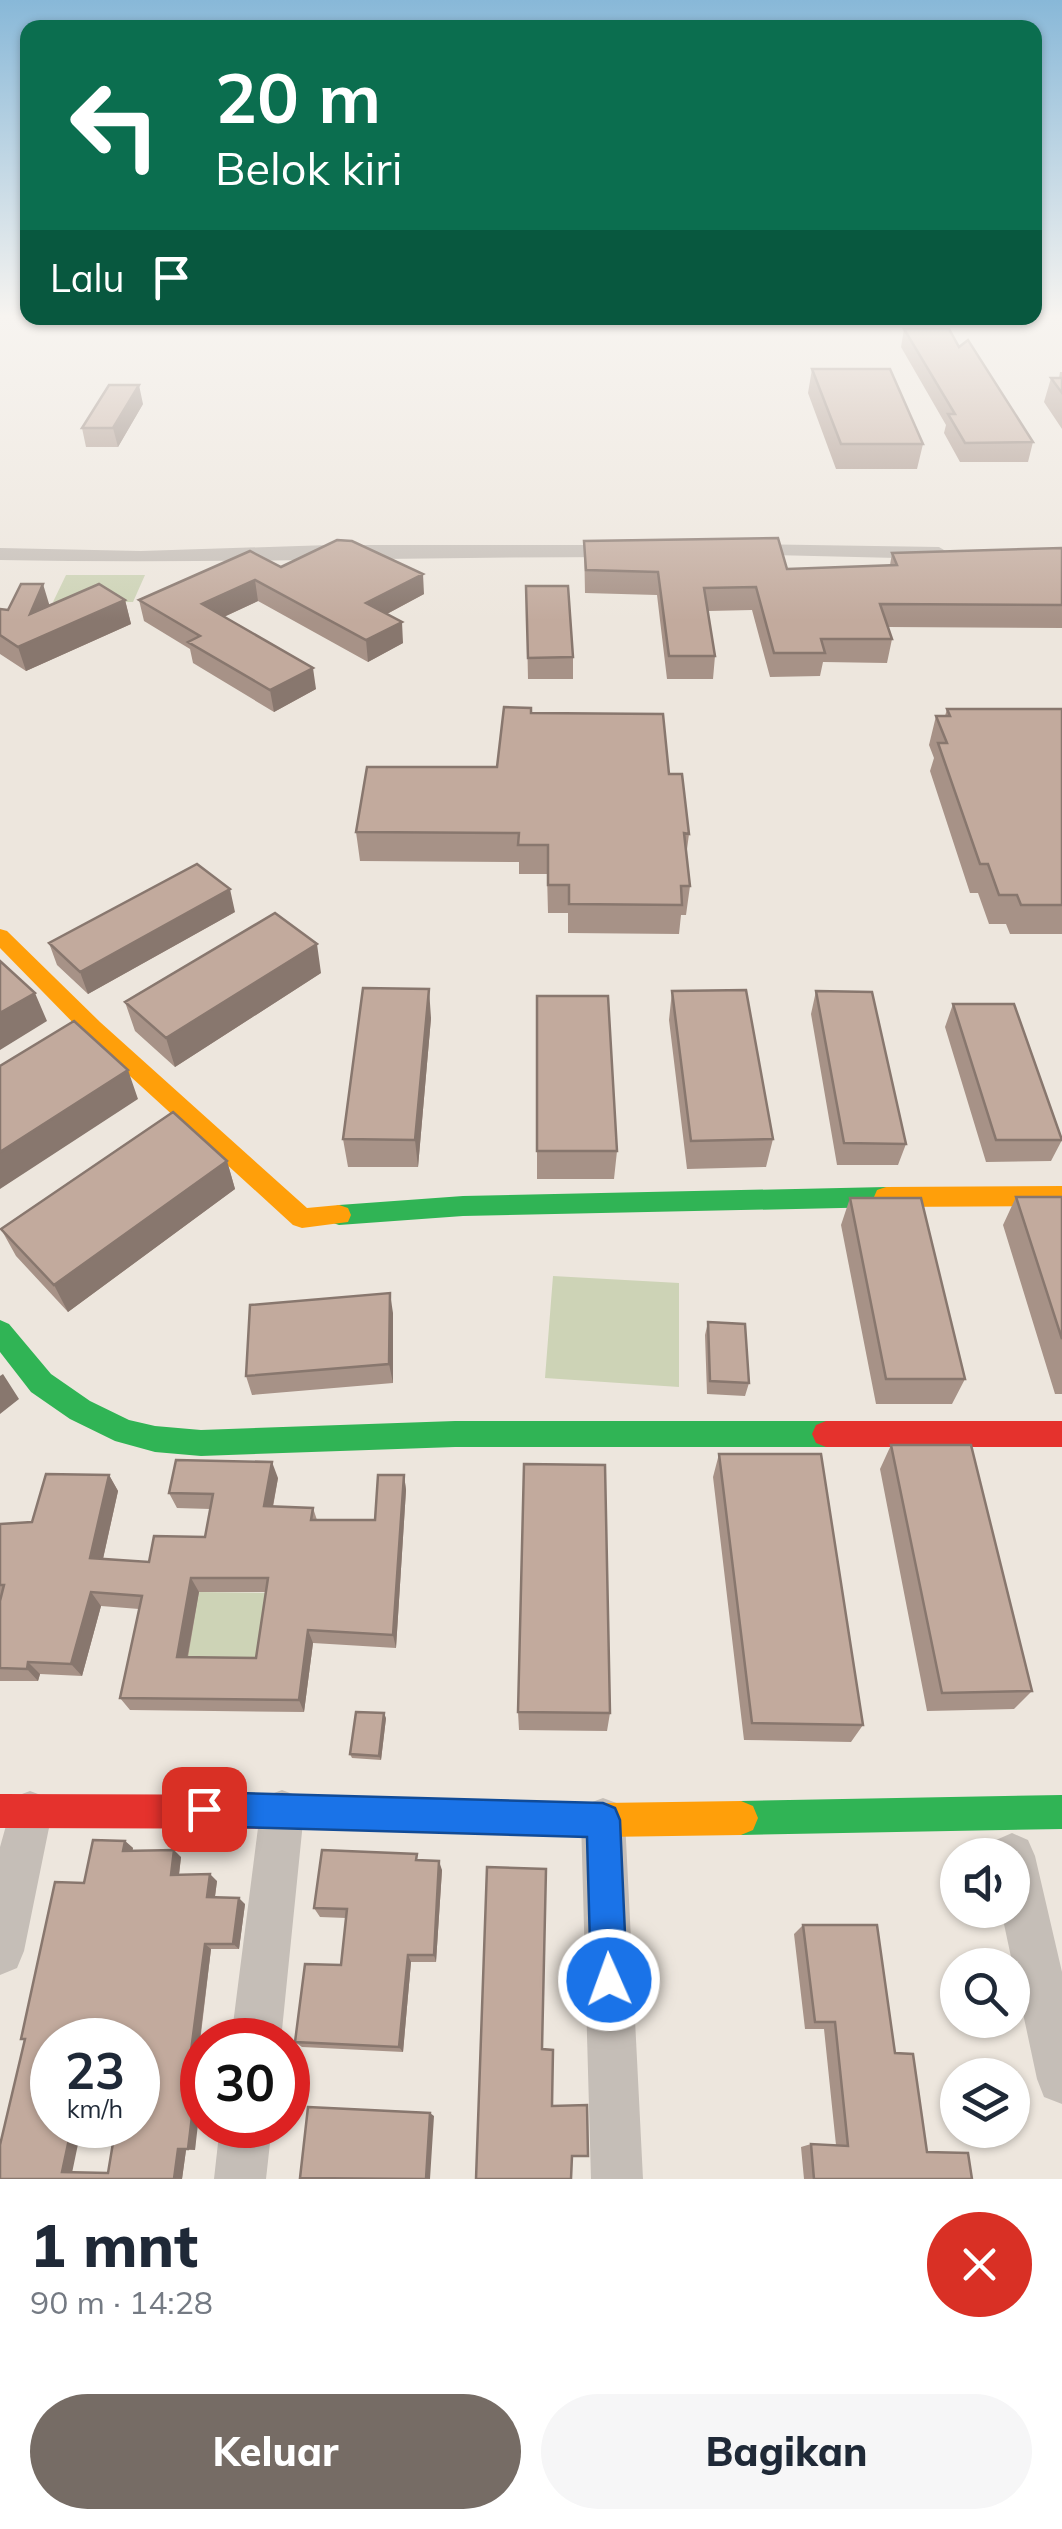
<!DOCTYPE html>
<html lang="id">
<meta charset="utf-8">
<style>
:root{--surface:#fff;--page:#f6f6f7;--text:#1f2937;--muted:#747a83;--accent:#766c65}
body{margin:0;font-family:Mulish,sans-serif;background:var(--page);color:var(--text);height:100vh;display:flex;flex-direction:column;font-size:38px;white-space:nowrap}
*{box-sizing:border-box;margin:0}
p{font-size:32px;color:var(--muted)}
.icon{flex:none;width:55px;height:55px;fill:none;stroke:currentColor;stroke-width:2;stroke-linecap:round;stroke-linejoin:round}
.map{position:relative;height:2179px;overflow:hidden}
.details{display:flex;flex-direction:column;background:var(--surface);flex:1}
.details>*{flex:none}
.top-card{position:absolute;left:20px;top:20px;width:1022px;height:305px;border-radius:20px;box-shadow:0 2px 8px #0004;background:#0b6e4f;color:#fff;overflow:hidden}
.fabs{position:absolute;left:940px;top:1838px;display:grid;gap:20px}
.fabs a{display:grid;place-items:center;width:90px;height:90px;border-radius:50%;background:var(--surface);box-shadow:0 2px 8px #0004;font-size:50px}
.speed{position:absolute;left:30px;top:2018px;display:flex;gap:20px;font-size:50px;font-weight:700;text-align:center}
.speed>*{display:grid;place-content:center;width:130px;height:130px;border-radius:50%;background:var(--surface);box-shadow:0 2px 8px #0004;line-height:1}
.speed small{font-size:25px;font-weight:400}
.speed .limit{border:15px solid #d22;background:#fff;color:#111}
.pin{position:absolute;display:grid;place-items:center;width:85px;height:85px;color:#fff;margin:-42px;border-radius:20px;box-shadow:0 5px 15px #0006}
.me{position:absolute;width:110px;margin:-55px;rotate:358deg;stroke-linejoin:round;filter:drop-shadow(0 0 8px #0008)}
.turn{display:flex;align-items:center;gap:35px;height:210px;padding:0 30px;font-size:45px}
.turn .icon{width:130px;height:130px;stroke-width:2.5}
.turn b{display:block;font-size:70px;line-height:85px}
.then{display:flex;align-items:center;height:95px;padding:0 30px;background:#0003;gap:20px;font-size:38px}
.round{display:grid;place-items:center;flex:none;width:105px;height:105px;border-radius:52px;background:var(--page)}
.head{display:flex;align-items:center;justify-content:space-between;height:170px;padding:0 30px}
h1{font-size:60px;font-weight:800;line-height:75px}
.button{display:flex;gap:20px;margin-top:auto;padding:20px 30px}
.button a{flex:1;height:115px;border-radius:60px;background:var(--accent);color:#fff;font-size:40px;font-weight:800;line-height:115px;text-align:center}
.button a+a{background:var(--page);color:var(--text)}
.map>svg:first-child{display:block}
</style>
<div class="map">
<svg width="1062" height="2179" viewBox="0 0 1062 2179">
<rect width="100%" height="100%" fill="#ede6dd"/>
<path fill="#cdd3b6" d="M66,575h79l-12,27h-80z
M553,1276l126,7v104l-134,-9z
M199,1592l75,1 -12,77h-77z"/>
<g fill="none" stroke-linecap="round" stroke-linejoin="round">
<path fill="#c5beb7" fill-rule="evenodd" d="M740,544l199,3 10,6 -10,6 -206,-5v-8z
M329,545h295l10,6 -10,6c-208,0 -416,7 -624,3v-12l141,3z
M282,1790l16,6 6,16 -23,228h-50l29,-228 6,-16z
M30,1791l16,6 6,16 -28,138 -7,17 -17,7v-128l14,-50z
M603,1798l16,6 6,16 18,359h-52l-10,-359 6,-16z
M1012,1833l16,7 7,16 27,116v132l-18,-7 -7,-18 -36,-169h11v-55h-22l6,-15z
M220,2125h52l-6,54h-52z"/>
<path fill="#30b455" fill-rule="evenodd" d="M886,1187l9,3 3,7 -3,7 -9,3 -423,9 -124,9 -9,-3 -3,-7 3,-7 9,-3 124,-9z
M0,1320l9,4 42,50 39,27 39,19 26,6 46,4 254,-9h371l10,4 4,9 -4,9 -10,4h-371l-254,9 -46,-4 -40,-11 -45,-22 -39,-27 -31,-40z
M1062,1795v34l-321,6 -12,-5 -5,-12 5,-12 12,-5z"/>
<path fill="#ff9f0a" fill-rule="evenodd" d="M0,929l7,2 93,91 207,186 32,-3 9,3 3,7 -3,7 -46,6 -9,-3 -209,-191 -84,-86z
M1062,1186v20l-176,1 -9,-3 -3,-7 3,-7 9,-3z
M303,1795l300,8 138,-2 12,5 5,12 -5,12 -12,5 -138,2 -300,-8 -12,-5 -5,-12 5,-12z"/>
<path fill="#e5322d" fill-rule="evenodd" d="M826,1421h236v26h-236l-10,-4 -4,-9 4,-9z
M0,1794l303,1 12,5 5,12 -5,12 -12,5 -303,-1z"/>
</g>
<path fill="#a79287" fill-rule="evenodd" d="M904,329l55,18 74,95 -5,20h-68l-16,-29 2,-8 -45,-78z
M812,369l111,75 -6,25h-81l-28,-76z
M1060,372h2v57l-18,-27 7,-24h8z
M143,404l-25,43h-32l-4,-19z
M584,541l203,28 103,-4 2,-12 170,-5v80l-174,-1 4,12 -5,24 -64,-1 -3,14 -50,1 -18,-67 -44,1 7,45 -2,23h-46l-10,-84 -72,-2z
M281,567l143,27 -37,20 16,29 -35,19 -110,-61 -34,16 92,72 -42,23 -81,-49 -3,-14 -46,-28 -5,-21z
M526,586l47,71v22h-45z
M125,600l6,24 -105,47 -26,-17v-45l8,1z
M947,709h115v225h-52l-4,-10h-17l-11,-31h-8l-40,-122 4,-13 -5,-13 7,-29h9z
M531,713l138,61 20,60 -3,23 4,29 -4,29h-5l-2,19 -111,-1v-20h-20l-1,-39h-28v-12l-159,-1 -4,-29 141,-65z
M235,912l-147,82 -31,-29 -8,-22z
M321,973l-146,94 -40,-36 -10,-29z
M672,991l101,148 -7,28 -79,2 -18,-149z
M816,991l90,153 -8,21h-61l-26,-151z
M537,996l80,155 -3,28h-77z
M953,1004l109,136 -11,21 -65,1 -41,-135z
M431,1018l-13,149h-70l-5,-28z
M227,1161l8,28 -167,123 -52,-56 -15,-27z
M1016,1197h46v197h-7l-52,-169z
M850,1198l115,181 -13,25h-76l-35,-179z
M393,1313v70l-141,12 -6,-19z
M708,1322l41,61 -4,13 -38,-2 -2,-59z
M891,1445l141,246 -18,18 -87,2 -47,-242z
M719,1454l144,271 -12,17 -107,-2 -31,-263z
M109,1475l9,16 -15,68 46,3 56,-25 5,-28 -33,-1 -8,-15 109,-15 -5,29 40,1 4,12h58l29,-45 2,15 -10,158 -83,-5 -9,69 -174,-2 -10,-12 19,-89 -38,-3 -19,70 -42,-2 -2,7h-38v-157l32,-2zM199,1592h67l-10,66 -68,-1z
M518,1712l92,1 -3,18 -88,-1z
M386,1718l-5,42 -29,-2 -2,-4z
M125,1841l8,7 -1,3 49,6 -2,18 38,6 -2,16 30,7 -6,45h-28l-12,102 -4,99h-9l-4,29h-182l24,-139 -3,-1 63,-156zM52,2040h86l-30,133 -36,-1z
M419,1860l23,10 -6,92h-25l-8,90 -101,-5 -7,-5 46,-77 5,-47 -26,-1 -6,-9z
M803,1925l92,128 32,99 45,27h-168l-3,-32 10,-3 25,1 -12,-116h-19l-11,-95z"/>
<path fill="#88776e" d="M139,385l4,19 -25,43 -5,-19z
M423,574l1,20 -56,30 -2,-21z
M255,580l3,21 -52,24 -4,-21z
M43,584l7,23 -20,7z
M125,600l6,24 -105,47 -8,-24z
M402,622l1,21 -35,19 -2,-22z
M313,668l3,21 -42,23 -4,-22z
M230,889l5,23 -147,82 -8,-22z
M317,944l4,29 -146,94 -9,-29z
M429,989l2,29 -13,149 -3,-27z
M35,993l12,28 -47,29v-37z
M128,1070l10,29 -138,90v-37z
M227,1161l8,28 -167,123 -14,-27z
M390,1293l3,20v70l-4,-19z
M3,1374l16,25 -19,15v-38z
M272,1462l6,16 -8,43 -6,-15z
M109,1475l9,16 -18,81 -10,-14z
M404,1475l2,15 -10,158 -3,-13z
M191,1578l8,14 -14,78 -8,-13z
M91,1592l10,14 -19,70 -11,-12z
M308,1630l5,13 -9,69 -5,-12z
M28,1662l12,12 -2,7 -11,-12z
M384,1713l2,5 -5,42 -2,-4z
M125,1841l8,7 -2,10 -8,-7z
M174,1850l7,7 -3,25 -7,-7z
M439,1861l3,9 -6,92 -2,-7z
M210,1874l7,7 -3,22 -7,-6z
M239,1898l6,6 -6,45 -6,-5z
M205,1944l6,5 -13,105 -7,-3z
M408,1955l3,7 -8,90 -4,-5z
M200,2051l2,1v38l-7,60 -7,-1z
M430,2113l4,3 -4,63h-4z
M72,2125h10l-10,48 -10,-1z
M178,2149l8,1 -4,29h-8z"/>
<path fill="#c2aa9d" stroke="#88776e" stroke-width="2.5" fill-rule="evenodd" d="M904,329h45l10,18 9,-7 65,102 -68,1 -17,-29h7z
M812,369h78l33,75h-82z
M1051,378h11v15z
M109,385h30l-26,43h-31z
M778,538l9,31 110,-4 -5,-12 170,-5v57l-182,-1 12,35h-71l4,14h-51l-18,-66 -52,1 11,68h-46l-11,-84 -72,-2 -2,-29z
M337,540l15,1 71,33 -57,29 36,19 -36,18 -111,-60 -53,24 111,64 -43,22 -82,-48 12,-6 -61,-36 111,-49 31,16z
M21,584h22l-13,30 69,-30 26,16 -107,47 -18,-12v-26l8,1z
M526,586h42l5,71 -45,1z
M504,707l27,1v5l132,1 6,60h13l7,60 -5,-1 6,53h-9l1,19 -113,-1v-19h-21v-40h-30l1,-12 -163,-1 11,-65h130z
M947,709h115v196h-41l-4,-10h-18l-11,-31h-8l-42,-121h9l-11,-27h14z
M197,864l33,25 -150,83 -31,-29z
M275,913l42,31 -151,94 -41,-36z
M0,961l35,32 -35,20z
M363,988l66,1 -14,151 -72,-1z
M746,990l27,149 -82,2 -19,-150z
M816,991l56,1 34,152 -62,-1z
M537,996h71l9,155h-80z
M953,1004h61l48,136h-66z
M74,1021l54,49 -128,82v-86z
M173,1112l54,49 -173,124 -53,-56z
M1016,1197h46v142z
M850,1198h71l44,181h-79z
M390,1293l-1,71 -143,12 4,-71z
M708,1322l37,2 4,59 -39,-2z
M891,1445h80l61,246 -90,2z
M719,1454h102l42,271 -111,-2z
M176,1460l96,2 -8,44 49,2 -2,12h64l3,-45h26l-11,160 -85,-5 -9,70 -179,-2 22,-102 -51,-4 -20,72 -43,-2 -1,7 -27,-1v-67l4,-16h-4v-61l32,-2 14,-48 63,1 -19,83 59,4 5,-26 51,1 8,-43 -44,-1zM191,1578h77l-12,80 -79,-1z
M524,1464l81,1 5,248 -92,-1z
M356,1712l28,1 -5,43 -29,-2z
M93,1840l32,1 -2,10 51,-1 -3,25 39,-1 -3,23 32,1 -6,46h-28l-14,107h9l-12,98h-10l-4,30h-174v-34l25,-106h-4l34,-157 29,1zM129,2038v2h9v85h-22l-8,48 -46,-1 10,-47h-20v-85z
M322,1850l95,4 -1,6 23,1 -5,94h-26l-9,92 -104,-5 10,-78 36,1 6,-56 -33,-1z
M487,1867l59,2 -4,180 11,1 -1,56 35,-1 1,51h-16l-1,23h-95z
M803,1925h74l18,128 18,1 14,98 41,1 4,26h-158l-3,-35 37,2 -13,-124h-20z
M308,2107l122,6 -4,66 -126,-1z"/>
<linearGradient id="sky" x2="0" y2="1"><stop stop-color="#88b8d8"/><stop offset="0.51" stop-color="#f7f4f0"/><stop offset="1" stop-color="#f7f4f0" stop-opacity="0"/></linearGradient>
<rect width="1062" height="621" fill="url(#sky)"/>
<path fill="#1a73e8" stroke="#114b97" stroke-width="2.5" d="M204,1792l399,11 12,5 5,12 7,160 -5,12 -13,6 -13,-6 -5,-12 -4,-143 -383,-11 -11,-5 -5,-12 5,-12z"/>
</svg>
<div class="fabs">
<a><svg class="icon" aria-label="sound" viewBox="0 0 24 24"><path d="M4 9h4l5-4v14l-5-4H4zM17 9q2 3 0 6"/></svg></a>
<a><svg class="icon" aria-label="search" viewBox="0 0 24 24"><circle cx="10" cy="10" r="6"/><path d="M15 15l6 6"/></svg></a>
<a><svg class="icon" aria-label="layers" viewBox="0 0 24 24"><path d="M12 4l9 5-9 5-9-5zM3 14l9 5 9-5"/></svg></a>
</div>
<div class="speed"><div>23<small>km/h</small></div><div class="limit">30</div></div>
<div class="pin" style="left:204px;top:1809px;background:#d93025"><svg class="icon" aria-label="arrive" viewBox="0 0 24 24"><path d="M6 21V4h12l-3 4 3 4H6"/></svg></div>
<svg class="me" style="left:609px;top:1980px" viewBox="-20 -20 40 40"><circle r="17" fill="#1a73e8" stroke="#fff" stroke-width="3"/><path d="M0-11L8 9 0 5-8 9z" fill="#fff"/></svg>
<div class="top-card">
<div class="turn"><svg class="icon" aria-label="left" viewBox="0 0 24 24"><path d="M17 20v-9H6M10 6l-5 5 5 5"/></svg><div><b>20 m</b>Belok kiri</div></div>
<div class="then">Lalu<svg class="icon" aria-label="arrive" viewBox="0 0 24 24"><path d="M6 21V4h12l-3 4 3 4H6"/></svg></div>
</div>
</div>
<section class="details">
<div class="head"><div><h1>1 mnt</h1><p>90 m · 14:28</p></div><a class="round" style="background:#d93025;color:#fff"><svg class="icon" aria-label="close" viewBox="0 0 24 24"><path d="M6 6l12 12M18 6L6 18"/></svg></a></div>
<div class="button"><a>Keluar</a><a>Bagikan</a></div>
</section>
